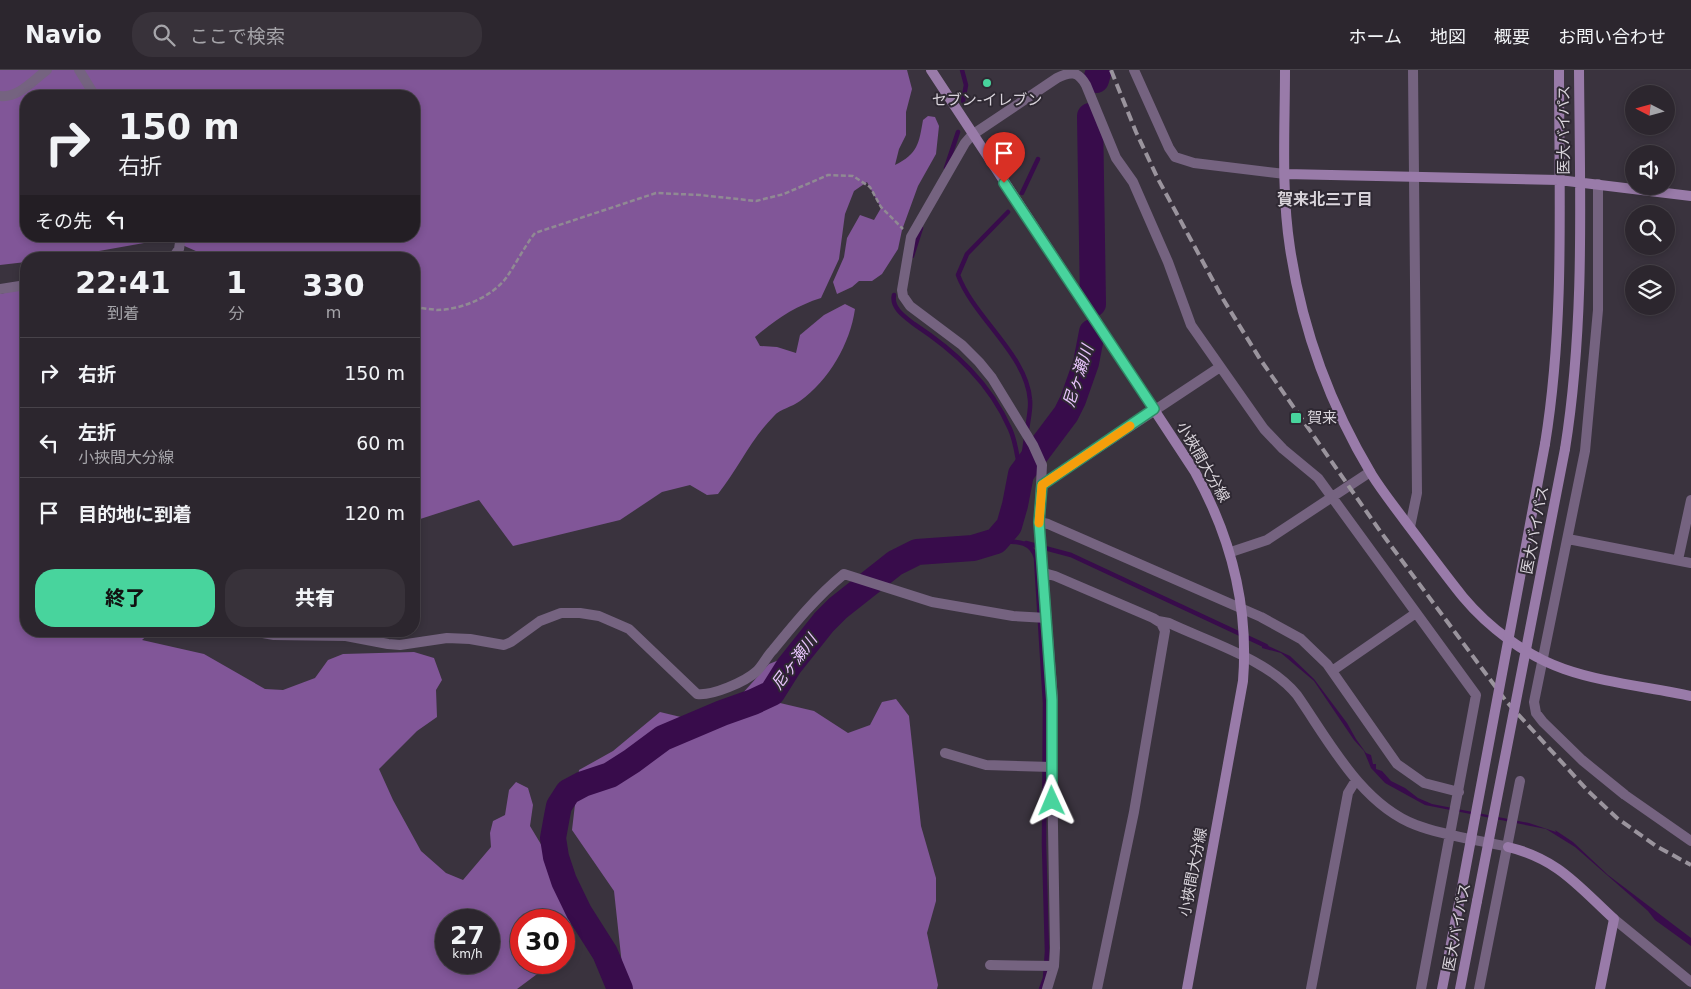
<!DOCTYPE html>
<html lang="ja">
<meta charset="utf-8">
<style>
:root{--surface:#2c262e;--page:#38323a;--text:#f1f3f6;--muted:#a6a5aa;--line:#48434a;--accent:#48d49d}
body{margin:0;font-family:"DejaVu Sans","Noto Sans JP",sans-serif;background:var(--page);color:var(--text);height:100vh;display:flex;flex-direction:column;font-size:19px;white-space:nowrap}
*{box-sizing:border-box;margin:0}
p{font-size:16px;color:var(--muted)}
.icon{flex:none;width:28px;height:28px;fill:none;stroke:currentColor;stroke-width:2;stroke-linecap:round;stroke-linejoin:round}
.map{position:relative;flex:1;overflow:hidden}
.panel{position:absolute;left:20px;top:182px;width:400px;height:385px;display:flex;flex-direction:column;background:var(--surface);border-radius:20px;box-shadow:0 2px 8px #0003,0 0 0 1px var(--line)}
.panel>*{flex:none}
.top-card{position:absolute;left:20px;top:20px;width:400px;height:152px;border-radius:20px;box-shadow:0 2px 8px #0003,0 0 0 1px var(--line);background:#2c262e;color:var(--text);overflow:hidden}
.needle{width:32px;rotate:276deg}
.fabs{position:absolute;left:1625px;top:15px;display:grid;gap:10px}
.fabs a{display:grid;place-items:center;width:50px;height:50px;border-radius:50%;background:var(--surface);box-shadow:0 2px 8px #0003,0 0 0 1px var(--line);font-size:25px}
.speed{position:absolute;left:435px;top:839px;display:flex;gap:10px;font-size:25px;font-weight:700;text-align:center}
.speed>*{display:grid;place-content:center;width:65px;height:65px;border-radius:50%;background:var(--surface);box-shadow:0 2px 8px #0003,0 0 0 1px var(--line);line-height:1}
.speed small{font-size:12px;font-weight:400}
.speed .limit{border:8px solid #d22;background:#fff;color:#111}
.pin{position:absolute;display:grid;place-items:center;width:42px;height:42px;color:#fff;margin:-51px -21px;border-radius:50% 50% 50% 0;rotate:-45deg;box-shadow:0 0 5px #0007}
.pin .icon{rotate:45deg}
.me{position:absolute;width:55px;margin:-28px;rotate:359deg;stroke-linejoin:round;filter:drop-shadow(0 0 4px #0008)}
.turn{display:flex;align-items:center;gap:18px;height:105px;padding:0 15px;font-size:22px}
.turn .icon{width:65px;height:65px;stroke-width:2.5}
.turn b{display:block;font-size:35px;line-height:42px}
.then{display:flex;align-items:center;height:48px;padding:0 15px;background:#0003;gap:10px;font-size:19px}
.eta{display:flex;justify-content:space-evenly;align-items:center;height:85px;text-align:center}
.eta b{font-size:30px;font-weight:800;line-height:35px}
.cta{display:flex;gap:10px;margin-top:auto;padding:10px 15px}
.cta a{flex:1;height:58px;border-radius:20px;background:var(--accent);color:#111;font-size:20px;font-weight:800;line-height:58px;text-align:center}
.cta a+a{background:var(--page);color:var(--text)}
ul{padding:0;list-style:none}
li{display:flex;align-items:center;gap:15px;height:70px;padding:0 15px;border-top:1px solid var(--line)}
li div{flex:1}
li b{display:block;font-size:19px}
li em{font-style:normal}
header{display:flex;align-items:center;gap:30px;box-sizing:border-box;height:70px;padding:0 25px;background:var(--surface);border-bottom:1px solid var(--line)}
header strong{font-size:24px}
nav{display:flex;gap:28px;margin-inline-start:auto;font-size:18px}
.search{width:350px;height:45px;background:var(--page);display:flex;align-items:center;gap:12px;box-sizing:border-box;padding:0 18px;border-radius:20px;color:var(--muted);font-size:19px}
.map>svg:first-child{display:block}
</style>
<header>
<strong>Navio</strong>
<div class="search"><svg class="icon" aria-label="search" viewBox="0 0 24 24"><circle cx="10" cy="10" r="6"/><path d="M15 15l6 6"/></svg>ここで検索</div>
<nav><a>ホーム</a><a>地図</a><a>概要</a><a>お問い合わせ</a></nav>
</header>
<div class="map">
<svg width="1691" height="919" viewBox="0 0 1691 919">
<rect width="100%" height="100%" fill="#3a333e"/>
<path fill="#815698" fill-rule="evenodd" d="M0,0h907l5,19 -6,23v23l-7,14 -4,16c23,-11 24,-22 28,-45l5,-4 7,1 4,9 -3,28 -18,32 -16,44 -4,19 -16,25 -10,7h-13l-7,6 -15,7 -4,-12 11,-25 3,-19 13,-23 14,5 7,-12 -14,-26 -13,9 -9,23 -6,45 -18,39c-26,8 -46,22 -66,39l5,9 17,1 19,6 4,-18 24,-20 21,-11 10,5c-5,35 -26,71 -55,92 -8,6 -20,8 -26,15 -23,23 -36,53 -56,78l-11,1 -17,-10 -28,7 -42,28 -107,26 -34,-46 -65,21v-262h-200l-50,-22 -20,6 -90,16h-28v3l-26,3zM26,26h388v140h-388z
M26,218v343h126l-10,9 62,14 61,35 18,1 32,-12 13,-18 15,-6 71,-2 20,6 8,22 -6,10 1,27 -20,14 -38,38 14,31 28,51 25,22 17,7 28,-33 -1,-14 3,-12 12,-6 4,-25 7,-8 12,6 5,17 -3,21 24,40 18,40 -2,26 -6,12v-24h-43v42l31,1 -35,26h-517v-695zM446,850h43v42h-43z
M784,588l1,14 -5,31 34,8 34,22 22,-8 12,-23 14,-3 13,17 12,110 15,52v23l-9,32 11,52 -1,4h-315v-24l-8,-74 -42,-61 7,-60 34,-19 47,-39 54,13 55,-61z"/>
<path fill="#380c4b" d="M1262,573l28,13 24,23 33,44 9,16 10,14 5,2 2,9h3v5l6,2 9,10 14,7 13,10 14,6 97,19 27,9 -1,-2 18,12 35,33 83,63v8l-36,-26 -7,-9 -73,-64 -29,-18 -121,-24 -40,-22 -14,-15 -7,-17 -10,-11 -40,-59 -33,-28 -19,-5z"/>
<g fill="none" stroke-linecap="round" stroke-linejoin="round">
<path stroke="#380c4b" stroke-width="4.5" d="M962,0l4,15 -3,16
M946,98l12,-36
M1022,123l16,-34
M1008,142l-41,42 -9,21c16,43 69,80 72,125 1,9 -2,21 -3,30
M912,186l9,-28
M894,225c-3,13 11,22 20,29 41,27 76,59 96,105 6,13 7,28 10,41
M1021,404l5,-36
M996,471c17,1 35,-2 40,17l9,145 -1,142 3,107 -2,26 -4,11
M1026,473l45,12 195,91"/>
<path stroke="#380c4b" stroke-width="26" d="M1096,10l3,-10
M1090,46l3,188
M620,919l-15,-36 -26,-41 -15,-31 -8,-24 -3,-19 4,-22 2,-10 9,-14 15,-8 27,-9 22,-14 31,-23 59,-25 31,-11 19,-9 17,-27 35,-44 14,-14 57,-45 22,-11 56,-4 23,-7 13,-15 6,-21 6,-31 45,-60 7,-14 13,-37 6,-31"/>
<path stroke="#908a93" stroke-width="2.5" stroke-dasharray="5 2.5" stroke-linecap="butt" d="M190,184l10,5
M414,237c7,1 15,2 23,3 23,0 55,-13 69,-32 10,-14 18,-31 29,-45l121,-40 44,2 56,6 28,-7 44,-19 25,1 17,11 11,20 22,22"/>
<path stroke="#756380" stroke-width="10" d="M79,0l16,26
M1134,0l35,78 6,9 19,6 91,11
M0,26c19,2 33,-16 47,-26
M1598,114v126l-13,141 -51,251 2,11 7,9 39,38 43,35 66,46
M172,189l7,-10 2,-13
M0,219l26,-4
M1042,415l178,-118
M1039,452l9,2 213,93 40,22 26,25 70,100 27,19 35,9
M1410,457l7,-34 -4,-423
M1568,469l123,24
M1231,482l36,-12 103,-68
M1678,490l13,-60
M1044,503l11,3 98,42 8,5 4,8 -31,181 -37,177
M1158,551l11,2c40,19 100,37 128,72 32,46 64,109 119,130 29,11 62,15 92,22
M261,561l2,2 11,2 72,1 42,8 12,1 47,-7 23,1 34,6 7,-3 29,-21 21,-8h19l19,3 30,13 68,65c15,2 48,-12 60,-23 6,-6 10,-15 16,-21 22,-27 44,-54 71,-76l88,28 81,14 34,2
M1332,601l84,-58
M945,683l41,12 66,2
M1614,849l77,63
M990,895l64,1
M1047,919l7,-23 1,-18 -3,-181 1,-67 -14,-178 3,-57 -9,-20 -41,-67 -13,-16 -17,-17 -52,-39 -7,-10 -1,-6 9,-53 54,-94 7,-8 85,-57c14,-7 21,-7 29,7l30,73 17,24 35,80 23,63 73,104 19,20 35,29 158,217 -55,294
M1311,919l37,-196 8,-13
M1479,919l41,-208"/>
<path stroke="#997ba9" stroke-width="10" d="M931,0l264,402c36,65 54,134 48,209l-56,308
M1285,0c0,59 -4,120 5,178 12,81 40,157 82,227 10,16 22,31 33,46 19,25 38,51 58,76 25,30 63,59 101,72 40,14 85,18 127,27
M1285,104l274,6 132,16
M1545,374c20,-123 14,-250 14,-374
M1565,379c20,-125 15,-253 14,-379
M1508,777c50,12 70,39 106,72l-14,70
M1442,919l18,-91
M1460,919l17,-88"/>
<path stroke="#9a949d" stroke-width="4" stroke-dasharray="10 5" stroke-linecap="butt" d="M1111,0l25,62 22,47 65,120 37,60 120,172 126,170 82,90 29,27 39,28 35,19"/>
<path stroke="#997ba9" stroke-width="10" d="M1460,828l85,-454
M1477,831l88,-452"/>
</g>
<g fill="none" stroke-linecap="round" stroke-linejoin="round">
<g stroke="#2f8a66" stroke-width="12">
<path id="route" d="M1004,113l150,226 -112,76 -3,37 13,178v101"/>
</g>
<use href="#route" stroke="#48d49d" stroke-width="9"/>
<path stroke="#f59e0b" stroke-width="9" d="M1039,453l3,-38 88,-59"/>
</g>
<g fill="#48d49d" stroke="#2f2933" stroke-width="2">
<circle cx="987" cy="13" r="5"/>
<rect x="1290" y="342" width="12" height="12" rx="2.5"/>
</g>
<g text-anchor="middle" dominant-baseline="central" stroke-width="4" stroke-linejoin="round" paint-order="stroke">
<g font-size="15" fill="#d9d4db" stroke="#2f2933">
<text x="987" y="30">セブン-イレブン</text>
<text x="1307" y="348" text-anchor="start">賀来</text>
</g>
<g font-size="15" fill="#d9d4db" stroke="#2f2933">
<text transform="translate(1564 60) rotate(-90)">医大バイパス</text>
<text transform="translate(1203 392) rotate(60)">小挾間大分線</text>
<text transform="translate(1535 460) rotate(-79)">医大バイパス</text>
<text transform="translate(1193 802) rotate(-79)">小挾間大分線</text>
<text transform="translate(1457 857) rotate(-79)">医大バイパス</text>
</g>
<g font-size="16" font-weight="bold" fill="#d9d4db" stroke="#2f2933">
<text x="1325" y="129">賀来北三丁目</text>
</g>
<g font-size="16" font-style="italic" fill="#eac6fe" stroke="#2f2933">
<text transform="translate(1078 306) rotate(-72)">尼ヶ瀬川</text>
<text transform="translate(794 592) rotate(-53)">尼ヶ瀬川</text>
</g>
</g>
</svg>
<div class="fabs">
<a><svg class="needle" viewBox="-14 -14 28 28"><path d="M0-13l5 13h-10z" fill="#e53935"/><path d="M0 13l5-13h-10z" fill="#a6a5aa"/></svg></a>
<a><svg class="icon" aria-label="sound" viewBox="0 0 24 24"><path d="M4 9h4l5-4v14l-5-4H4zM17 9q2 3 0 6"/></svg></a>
<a><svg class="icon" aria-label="search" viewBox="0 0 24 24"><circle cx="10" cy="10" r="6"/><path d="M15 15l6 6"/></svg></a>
<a><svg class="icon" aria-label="layers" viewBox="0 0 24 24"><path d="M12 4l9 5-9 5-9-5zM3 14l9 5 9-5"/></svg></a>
</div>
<div class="speed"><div>27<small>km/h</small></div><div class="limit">30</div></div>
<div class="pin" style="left:1004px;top:113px;background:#d93025"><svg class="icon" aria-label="arrive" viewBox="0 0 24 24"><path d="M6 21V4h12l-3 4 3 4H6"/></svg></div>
<svg class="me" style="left:1052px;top:731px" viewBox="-20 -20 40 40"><path d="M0-17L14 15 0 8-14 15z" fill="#48d49d" stroke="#fff" stroke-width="4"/></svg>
<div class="top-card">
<div class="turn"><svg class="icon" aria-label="right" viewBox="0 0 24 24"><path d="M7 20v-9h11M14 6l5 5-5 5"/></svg><div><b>150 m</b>右折</div></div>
<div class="then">その先<svg class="icon" aria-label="left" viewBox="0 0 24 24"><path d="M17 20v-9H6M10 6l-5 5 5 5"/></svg></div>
</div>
<section class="panel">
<div class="eta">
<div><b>22:41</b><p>到着</p></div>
<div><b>1</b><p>分</p></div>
<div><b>330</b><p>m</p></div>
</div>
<ul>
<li><svg class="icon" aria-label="right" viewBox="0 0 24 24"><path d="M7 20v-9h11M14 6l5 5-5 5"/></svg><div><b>右折</b></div><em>150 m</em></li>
<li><svg class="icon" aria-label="left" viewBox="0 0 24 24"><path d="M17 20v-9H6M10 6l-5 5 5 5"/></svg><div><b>左折</b><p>小挾間大分線</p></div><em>60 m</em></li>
<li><svg class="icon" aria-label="arrive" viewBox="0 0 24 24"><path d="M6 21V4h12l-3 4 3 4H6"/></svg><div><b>目的地に到着</b></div><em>120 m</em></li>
</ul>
<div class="cta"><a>終了</a><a>共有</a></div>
</section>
</div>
